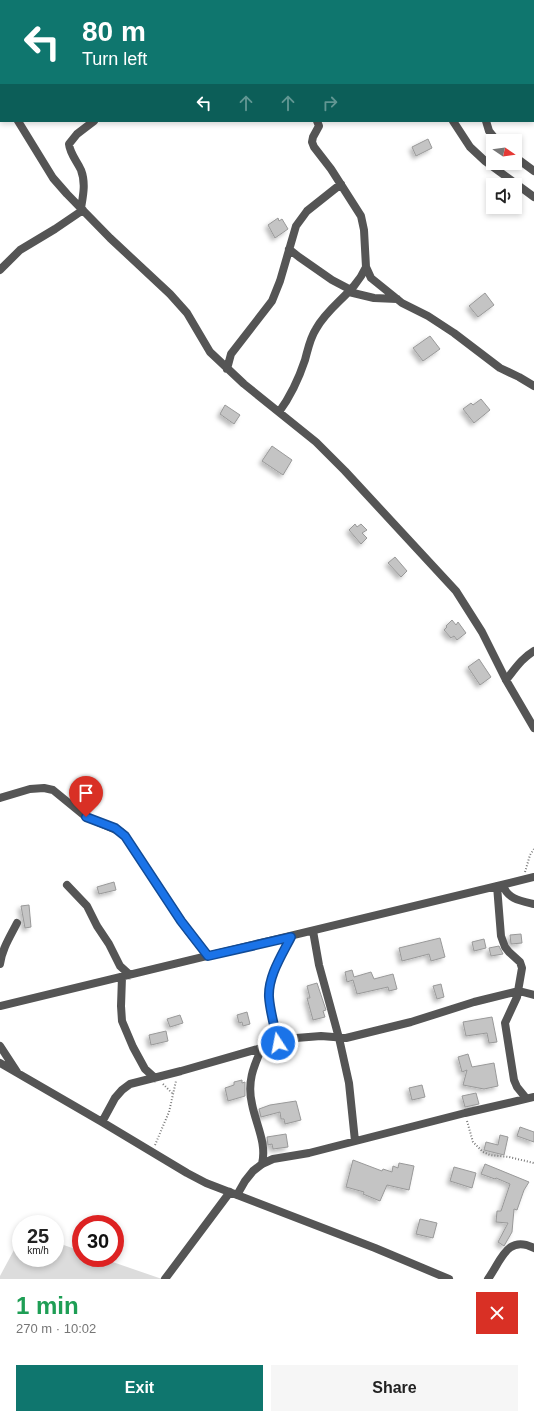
<!DOCTYPE html>
<meta charset="utf-8">
<style>
:root{--surface:#fff;--page:#f6f6f6;--text:#222;--muted:#767676;--accent:#0f766e}
body{margin:0;font-family:Arial,sans-serif;background:var(--page);color:var(--text);height:100vh;display:flex;flex-direction:column;font-size:15px;white-space:nowrap}
*{box-sizing:border-box;margin:0}
p{font-size:13px;color:var(--muted)}
.icon{flex:none;width:22px;height:22px;fill:none;stroke:currentColor;stroke-width:2;stroke-linecap:round;stroke-linejoin:round}
.map{position:relative;height:1279px;overflow:hidden}
.details{display:flex;flex-direction:column;background:var(--surface);flex:1}
.details>*{flex:none}
.hud{position:absolute;left:0px;top:0px;width:534px;height:122px;box-shadow:0 2px 6px #0003;background:#0f766e;color:#fff;overflow:hidden}
.needle{width:26px;rotate:103deg}
.buttons{position:absolute;left:486px;top:134px;display:grid;gap:8px}
.buttons a{display:grid;place-items:center;width:36px;height:36px;border-radius:0px;background:var(--surface);box-shadow:0 2px 6px #0003;font-size:20px}
.speed{position:absolute;left:12px;top:1215px;display:flex;gap:8px;font-size:20px;font-weight:700;text-align:center}
.speed>*{display:grid;place-content:center;width:52px;height:52px;border-radius:50%;background:var(--surface);box-shadow:0 2px 6px #0003;line-height:1}
.speed small{font-size:10px;font-weight:400}
.speed .limit{border:6px solid #d22;background:#fff;color:#111}
.pin{position:absolute;display:grid;place-items:center;width:34px;height:34px;color:#fff;margin:-41px -17px;border-radius:50% 50% 50% 0;rotate:-45deg;box-shadow:0 0 4px #0007}
.pin .icon{rotate:45deg}
.me{position:absolute;width:44px;margin:-22px;rotate:349deg;stroke-linejoin:round;filter:drop-shadow(0 0 3px #0008)}
.turn{display:flex;align-items:center;gap:14px;height:84px;padding:0 16px;font-size:18px}
.turn .icon{width:52px;height:52px;stroke-width:2.5}
.turn b{display:block;font-size:28px;line-height:34px}
.lanes{display:flex;align-items:center;height:38px;padding:0 16px;background:#0003;justify-content:center;gap:20px;direction:ltr}
.lanes .off{opacity:.35}
.round{display:grid;place-items:center;flex:none;width:42px;height:42px;border-radius:0px;background:var(--page)}
.headline{display:flex;align-items:center;justify-content:space-between;height:68px;padding:0 16px}
h1{font-size:24px;font-weight:600;line-height:30px;color:#1e9e55}
.action{display:flex;gap:8px;margin-top:auto;padding:8px 16px}
.action a{flex:1;height:46px;border-radius:0px;background:var(--accent);color:#fff;font-size:16px;font-weight:600;line-height:46px;text-align:center}
.action a+a{background:var(--page);color:var(--text)}
.map>svg:first-child{display:block}
</style>
<div class="map">
<svg width="534" height="1279" viewBox="0 0 534 1279">
<defs>
<filter id="shadow"><feDropShadow dx="-3" dy="3" stdDeviation="2" flood-color="#0004"/></filter>
</defs>
<rect width="100%" height="100%" fill="#fff"/>
<path fill="#dcdcdc" d="M21,1237v21h34v-16l26,9v7h20l61,21h-162v-3z"/>
<path fill="#c4c4c4" stroke="#999" filter="url(#shadow)" d="M428,139l4,9 -16,8 -4,-9z
M278,218l1,3 3,-2 6,10 -13,9 -7,-13z
M485,293l9,12 -16,12 -9,-11z
M430,336l10,13 -17,12 -10,-13z
M481,399l9,11 -16,13 -11,-14 8,-6 2,2z
M225,405l15,10 -6,9 -14,-10z
M272,446l20,14 -9,15 -21,-14z
M355,524l2,3 4,-3 6,6 -5,3 5,5 -6,6 -12,-14z
M395,557l12,14 -6,6 -13,-14z
M452,620l4,5 2,-3 8,11 -9,7 -3,-4 -3,2 -7,-8 3,-3 -1,-1z
M479,659l12,18 -11,8 -12,-18z
M114,882l2,8 -17,4 -2,-7z
M29,905l2,22 -6,1 -4,-22z
M521,934l1,9 -11,1 -1,-9z
M440,938l5,19 -14,4 -2,-7 -27,7 -3,-13z
M484,939l2,9 -12,3 -2,-9z
M499,946l4,8 -12,2 -2,-8z
M352,970l2,7 17,-5 3,7 19,-5 4,15 -8,2 -1,-4 -31,7 -4,-14 -6,2 -2,-10z
M317,983l9,27 -3,1 2,6 -12,3 -6,-22h3l-3,-12z
M441,984l3,13 -7,2 -4,-13z
M247,1012l3,12 -7,2 -1,-4 -3,1 -2,-8z
M180,1015l3,8 -13,4 -3,-8z
M492,1017l5,25 -8,1 -2,-10 -21,3 -3,-14z
M166,1031l2,10 -17,4 -2,-10z
M468,1054l4,13 22,-4 4,23 -14,3 -21,-4 4,-15 -5,2 -4,-15z
M242,1080v3l3,-1v14l-17,5 -3,-13 9,-3v-3z
M422,1085l3,12 -13,3 -3,-12z
M476,1093l3,11 -14,3 -3,-11z
M296,1101l5,19 -16,4 -1,-5h-3l-1,-7 -19,5 -2,-8 11,-4z
M520,1127l14,5v10l-17,-6z
M286,1134l2,13 -15,2 -1,-5 -4,1 -1,-8z
M500,1135l8,2 -4,18 -20,-5 2,-8 12,3z
M353,1160l29,11 1,-2 9,3 1,-6 5,2 1,-5 15,3 -5,24 -22,-5 -7,16 -17,-7 1,-2 -18,-5z
M485,1164l44,18 -5,8 -7,20 -3,-1 -2,23 -8,14 -6,-4 10,-19 -12,-1 1,-11h4l9,-27 -14,-6 -1,1 -14,-5z
M454,1167l22,6 -4,15 -22,-7z
M420,1219l17,4 -4,15 -17,-4z"/>
<g fill="none" stroke-linecap="round" stroke-linejoin="round">
<path stroke="#777" stroke-width="2" stroke-dasharray="1 2" stroke-linecap="butt" d="M525,872l5,-17 4,-6
M163,1084l9,9
M467,1121l6,21 10,10 7,3 19,2 25,6
M155,1145l14,-33 7,-31"/>
<path stroke="#555" stroke-width="8" d="M241,0l1,1
M392,0v1
M464,0l1,1
M212,1l3,-1
M417,1l1,-1
M0,85h1
M0,102l1,1
M18,121l35,57 14,16 43,44 60,56 17,19 23,39 34,32 72,58 29,29 111,120 26,41 24,48 28,48
M317,121l2,5 -6,11 -1,5 2,5 17,22 30,47 3,14 2,37 5,11 31,25 26,13 26,17 46,35 19,9 15,9
M453,121l17,26 15,14 49,36
M486,121l3,10 8,10
M515,157l19,14
M81,208c2,-12 5,-25 0,-38 -4,-9 -11,-16 -12,-26l8,-10 17,-13
M289,249l10,8 33,23 19,10
M0,270l20,-20 35,-21 28,-19
M349,292l25,6 23,1
M227,369l4,-15 41,-53 8,-20 16,-55 11,-15 34,-27
M279,412c11,-15 20,-34 26,-52 3,-11 5,-22 11,-31 14,-25 38,-35 50,-62
M506,680c9,-11 16,-22 28,-29
M0,798l30,-9 14,-1 9,2 33,27 35,15 4,4 63,95 20,25
M67,885l20,21 10,20 12,18 11,22 10,9
M503,885c4,14 18,16 31,19
M497,886l4,50 4,11 4,5 11,10 2,6 -5,29 -12,26 9,57 3,7 9,11
M313,931l6,34 20,73 10,45 6,58
M0,964c2,-15 10,-27 17,-41
M122,977l-1,29 1,15 11,26 12,22 10,9
M0,1006l534,-129
M278,1043c-3,-15 -8,-30 -9,-46 -1,-21 13,-42 22,-60
M0,1046l17,26
M0,1063l102,59 85,51 19,10 169,65 74,31
M102,1122l13,-24 7,-8 8,-6 51,-13 115,-33 25,-2 25,2 65,-16 63,-20 45,-11 15,4
M262,1164c5,-21 -6,-39 -10,-60 -5,-21 1,-37 10,-56
M237,1195l8,-14 8,-10 9,-7 11,-5 36,-6 156,-40 69,-16
M165,1279l65,-87
M488,1279c13,-18 19,-45 46,-31"/>
</g>
<g fill="none" stroke-linecap="round" stroke-linejoin="round">
<g stroke="#114b97" stroke-width="10">
<path id="route" d="M86,817l29,11 10,8 56,85 27,35 83,-19c-9,18 -23,39 -22,60 1,15 6,31 9,46"/>
</g>
<use href="#route" stroke="#1a73e8" stroke-width="7"/>
</g>
</svg>
<div class="buttons">
<a><svg class="needle" viewBox="-14 -14 28 28"><path d="M0-13l5 13h-10z" fill="#e53935"/><path d="M0 13l5-13h-10z" fill="#767676"/></svg></a>
<a><svg class="icon" aria-label="sound" viewBox="0 0 24 24"><path d="M4 9h4l5-4v14l-5-4H4zM17 9q2 3 0 6"/></svg></a>
</div>
<div class="speed"><div>25<small>km/h</small></div><div class="limit">30</div></div>
<div class="pin" style="left:86px;top:817px;background:#d93025"><svg class="icon" aria-label="arrive" viewBox="0 0 24 24"><path d="M6 21V4h12l-3 4 3 4H6"/></svg></div>
<svg class="me" style="left:278px;top:1043px" viewBox="-20 -20 40 40"><circle r="17" fill="#1a73e8" stroke="#fff" stroke-width="3"/><path d="M0-11L8 9 0 5-8 9z" fill="#fff"/></svg>
<div class="hud">
<div class="turn"><svg class="icon" aria-label="left" viewBox="0 0 24 24"><path d="M17 20v-9H6M10 6l-5 5 5 5"/></svg><div><b>80 m</b>Turn left</div></div>
<div class="lanes"><svg class="icon" aria-label="left" viewBox="0 0 24 24"><path d="M17 20v-9H6M10 6l-5 5 5 5"/></svg><svg class="icon off" aria-label="ahead" viewBox="0 0 24 24"><path d="M12 20V5M6 11l6-6 6 6"/></svg><svg class="icon off" aria-label="ahead" viewBox="0 0 24 24"><path d="M12 20V5M6 11l6-6 6 6"/></svg><svg class="icon off" aria-label="right" viewBox="0 0 24 24"><path d="M7 20v-9h11M14 6l5 5-5 5"/></svg></div>
</div>
</div>
<section class="details">
<div class="headline"><div><h1>1 min</h1><p>270 m · 10:02</p></div><a class="round" style="background:#d93025;color:#fff"><svg class="icon" aria-label="close" viewBox="0 0 24 24"><path d="M6 6l12 12M18 6L6 18"/></svg></a></div>
<div class="action"><a>Exit</a><a>Share</a></div>
</section>
